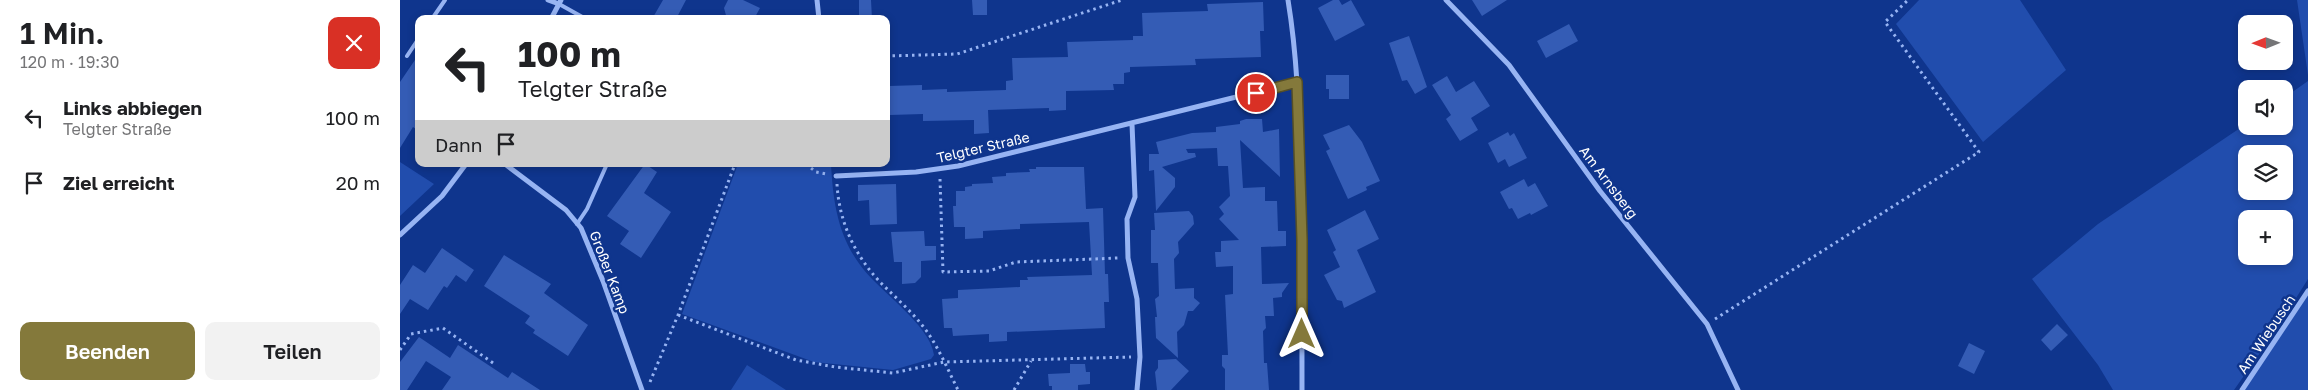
<!DOCTYPE html>
<html lang="de">
<meta charset="utf-8">
<style>
:root{--surface:#fff;--page:#f2f2f2;--text:#202124;--muted:#757577;--accent:#84793b}
body{margin:0;font-family:"Golos Text",sans-serif;background:var(--page);color:var(--text);height:100vh;display:flex;flex-direction:column;font-size:19px;white-space:nowrap}
*{box-sizing:border-box;margin:0}
p{font-size:16px;color:var(--muted)}
.icon{flex:none;width:28px;height:28px;fill:none;stroke:currentColor;stroke-width:2;stroke-linecap:round;stroke-linejoin:round}
.map{position:relative;flex:1;overflow:hidden}
.drawer{display:flex;flex-direction:column;background:var(--surface);width:400px}
.drawer>*{flex:none}
.top-card{position:absolute;left:15px;top:15px;width:475px;height:152px;border-radius:10px;box-shadow:0 2px 8px #0003;background:#fff;color:var(--text);overflow:hidden}
.needle{width:32px;rotate:269deg}
.buttons{position:absolute;left:1838px;top:15px;display:grid;gap:10px}
.buttons a{display:grid;place-items:center;width:55px;height:55px;border-radius:10px;background:var(--surface);box-shadow:0 2px 8px #0003;font-size:25px}
.pin{position:absolute;display:grid;place-items:center;width:42px;height:42px;color:#fff;margin:-21px;border:2px solid #fff;border-radius:50%;box-shadow:0 1px 5px #0007}
.me{position:absolute;width:55px;margin:-28px;rotate:0deg;stroke-linejoin:round;filter:drop-shadow(0 0 4px #0008)}
.turn{display:flex;align-items:center;gap:18px;height:105px;padding:0 20px;font-size:22px}
.turn .icon{width:65px;height:65px;stroke-width:2.5}
.turn b{display:block;font-size:35px;line-height:42px}
.then{display:flex;align-items:center;height:48px;padding:0 20px;background:#0003;gap:10px;font-size:19px}
.round{display:grid;place-items:center;flex:none;width:52px;height:52px;border-radius:10px;background:var(--page)}
.overview{display:flex;align-items:center;justify-content:space-between;height:85px;padding:0 20px}
h1{font-size:30px;font-weight:600;line-height:38px}
.action{display:flex;gap:10px;margin-top:auto;padding:10px 20px}
.action a{flex:1;height:58px;border-radius:10px;background:var(--accent);color:#fff;font-size:20px;font-weight:600;line-height:58px;text-align:center}
.action a+a{background:var(--page);color:var(--text)}
ul{padding:0;list-style:none}
li{display:flex;align-items:center;gap:15px;height:65px;padding:0 20px}
li div{flex:1}
li b{display:block;font-size:19px}
li em{font-style:normal}
main{display:flex;flex:1;min-height:0}
.map>svg:first-child{display:block}
</style>
<main>
<section class="drawer">
<div class="overview"><div><h1>1 Min.</h1><p>120 m · 19:30</p></div><a class="round" style="background:#d93025;color:#fff"><svg class="icon" aria-label="close" viewBox="0 0 24 24"><path d="M6 6l12 12M18 6L6 18"/></svg></a></div>
<ul>
<li><svg class="icon" aria-label="left" viewBox="0 0 24 24"><path d="M17 20v-9H6M10 6l-5 5 5 5"/></svg><div><b>Links abbiegen</b><p>Telgter Straße</p></div><em>100 m</em></li>
<li><svg class="icon" aria-label="arrive" viewBox="0 0 24 24"><path d="M6 21V4h12l-3 4 3 4H6"/></svg><div><b>Ziel erreicht</b></div><em>20 m</em></li>
</ul>
<div class="action"><a>Beenden</a><a>Teilen</a></div>
</section>
<div class="map">
<svg width="1908" height="390" viewBox="0 0 1908 390">
<rect width="100%" height="100%" fill="#0f358d"/>
<path fill="#214dad" fill-rule="evenodd" d="M1519,0h101l46,70 -83,72 -87,-118z
M1897,0h11v75z
M1908,81v198l-32,51 -42,60h-121l-15,-25 -66,-86 66,-55 148,-100v2h38v-28zM1846,154h38v37h-38zM1846,219h38v37h-38z
M0,162l34,22 -34,32z
M338,164h93c2,35 6,68 27,98 18,28 72,61 76,93l-3,4 -38,11 -79,-8 -132,-48z
M1908,295v95h-64z
M347,365l39,25h-55z"/>
<path fill="#345cb5" d="M263,0h23l-10,19h-24z
M328,0h15l17,8 -6,11h-27l-3,-11z
M459,0h12l1,19h-13z
M572,0h15v15h-14z
M933,0h6l3,5 9,-5 14,25 -30,16 -17,-33z
M1072,0h35l-25,16z
M863,2l1,29h-4l1,26 -66,2 1,6 -66,2v5l-6,1v11h-11l1,6 -48,1v19l-17,1v-3l-61,2 1,23 -15,1v-14l-51,1v-7l-33,1 -1,-29 33,-1v5l25,-1v3l59,-2v-9l7,-1 -1,-22 56,-1 -1,-15 66,-2v-4h10l-1,-23 66,-2 -1,-7z
M1169,24l9,17 -32,17 -9,-17z
M1009,36l18,51 -12,7 -8,-14 -5,1 -13,-38z
M19,54v77l-6,-4 -13,21v-66z
M926,75h23v24h-20v-10h-3z
M1047,76l9,16 18,-11 16,25 -19,12 7,12 -18,11 -14,-22 5,-4 -19,-30z
M846,119h16l1,13 16,-3 1,48 -40,-37 3,48 22,-1v14h12l1,30h8v15l-25,1 1,37 27,-1 -7,10v4l-9,1 1,18h-9l1,12 -3,3 1,32h3l2,27h-44v-21l-3,-3v-11h6l-3,-60 8,-1v-28l-17,1 -1,-15h6v-11l18,-1 -20,-21 5,-5 -5,-7 11,-11 -2,-30h-10l-1,-18 -31,1 2,4h7l1,4 -34,10 13,11v9l-19,24 -2,-41 -5,1v-17h10l-3,-12 36,-9 24,-1v-5l24,-3v-3z
M949,125l13,17 18,39 -14,6 1,3 -19,9 -22,-48 4,-2 -7,-14z
M1108,132l2,4 4,-3 13,25 -18,9 -4,-8 -7,4 -10,-20z
M245,164l12,8 -13,21 27,19 -30,46 -21,-14 9,-13 -22,-15z
M636,167h48l2,42 17,-1 2,66h3l1,28h-5l1,26 -98,4v9l-18,1v-8l-36,2 -1,-8h-8l-2,-29 16,-1v-8l62,-3v-7h8l-1,-3 65,-2 -3,-53 -69,2v5l-37,2v7l-18,1v-12h-11l-1,-21h3v-15h9v-4l7,-1v-2l21,-1 -1,-6 14,-1v-3l24,-1 -1,-3h7z
M1124,179l4,8 7,-4 13,23 -17,9 -1,-2 -12,6 -6,-11 -3,1 -9,-17z
M496,184l1,40 -27,1 -1,-25 -11,1v-16z
M965,210l14,29 -22,11 19,42 -32,16 -2,-7 -5,-1 -13,-25 16,-8 -7,-15 3,-2 -9,-20z
M789,211l4,5 1,8 -16,18 1,11 -5,6 1,30 19,-1v10l6,5 -7,8h-5l-4,14 -7,7 1,26 -22,-20 -1,-21h2l-2,-18 4,-3 -1,-33h-7v-33h4l-1,-17z
M524,231l1,15h11v14l-15,1v16l-6,6 -13,1v-22h-8l-3,-30z
M42,248l32,22 -8,12 -10,-7 -9,13 -3,-2 -16,24 -18,-11 -10,15v-29l13,-20 12,8z
M104,255l47,29 -7,9 44,32 -20,31 -35,-23 2,-3 -10,-7 5,-7 -46,-30z
M1657,324l11,11 -17,16 -10,-11z
M19,337l31,21 8,-13 50,33 4,-6 28,18h-98l9,-13 -25,-16 -19,29h-7v-28z
M1569,343l16,8 -11,23 -16,-8z
M776,359l13,12 -18,19h-14l-2,-18 3,-4v-8z
M670,364h15l1,8h4v12l-12,1v5h-26v-4h-3l-1,-12 22,-1z"/>
<g fill="none" stroke-linecap="round" stroke-linejoin="round">
<path stroke="#97b4f3" stroke-width="3" stroke-dasharray="2.5 4" stroke-linecap="butt" d="M486,56l71,-2 165,-54
M406,164l10,8 10,2
M540,179l3,93 46,-1 27,-9 102,-4
M437,184c2,38 18,72 44,99 17,17 36,33 49,53 11,17 19,36 28,54
M278,315l118,45 39,7 58,6 51,-11 187,-5
M1315,319l264,-167 -94,-130 23,-22
M0,350l11,-16 32,-6 50,35
M250,382l28,-67 57,-151
M614,390l17,-29"/>
<path stroke="#97b4f3" stroke-width="4" d="M159,4l27,15
M32,19l13,-19
M7,56l12,-18
M177,224l10,-15 20,-45"/>
<path stroke="#97b4f3" stroke-width="5" d="M148,0l11,4
M417,0l2,19
M888,0c9,55 11,110 12,166 2,75 2,149 2,224
M1046,0l63,65 91,126 107,133 31,66
M151,19l10,-19
M732,124l3,73 -8,22 1,39 9,41 3,58 -3,33
M105,164l61,46 15,18 22,53 39,109
M436,176l80,-4 42,-6 339,-84
M0,235l42,-39 24,-32
M1842,390l66,-99"/>
</g>
<g fill="none" stroke-linecap="round" stroke-linejoin="round">
<g stroke="#564f26" stroke-width="12">
<path id="route" d="M856,93l41,-11 5,158v94"/>
</g>
<use href="#route" stroke="#84793b" stroke-width="9"/>
</g>
<g text-anchor="middle" dominant-baseline="central" stroke-width="5" stroke-linejoin="round" paint-order="stroke">
<g font-size="14" fill="#fff" stroke="#0f358d">
<text transform="translate(583 147) rotate(-13)">Telgter Straße</text>
<text transform="translate(1209 182) rotate(53)">Am Arnsberg</text>
<text transform="translate(210 272) rotate(69)">Großer Kamp</text>
<text transform="translate(1866 334) rotate(-56)">Am Wiebusch</text>
</g>
</g>
</svg>
<div class="buttons">
<a><svg class="needle" viewBox="-14 -14 28 28"><path d="M0-13l5 13h-10z" fill="#e53935"/><path d="M0 13l5-13h-10z" fill="#757577"/></svg></a>
<a><svg class="icon" aria-label="sound" viewBox="0 0 24 24"><path d="M4 9h4l5-4v14l-5-4H4zM17 9q2 3 0 6"/></svg></a>
<a><svg class="icon" aria-label="layers" viewBox="0 0 24 24"><path d="M12 4l9 5-9 5-9-5zM3 14l9 5 9-5"/></svg></a>
<a>+</a>
</div>
<div class="pin" style="left:856px;top:93px;background:#d93025"><svg class="icon" aria-label="arrive" viewBox="0 0 24 24"><path d="M6 21V4h12l-3 4 3 4H6"/></svg></div>
<svg class="me" style="left:902px;top:334px" viewBox="-20 -20 40 40"><path d="M0-17L14 15 0 8-14 15z" fill="#84793b" stroke="#fff" stroke-width="4"/></svg>
<div class="top-card">
<div class="turn"><svg class="icon" aria-label="left" viewBox="0 0 24 24"><path d="M17 20v-9H6M10 6l-5 5 5 5"/></svg><div><b>100 m</b>Telgter Straße</div></div>
<div class="then">Dann<svg class="icon" aria-label="arrive" viewBox="0 0 24 24"><path d="M6 21V4h12l-3 4 3 4H6"/></svg></div>
</div>
</div>
</main>
